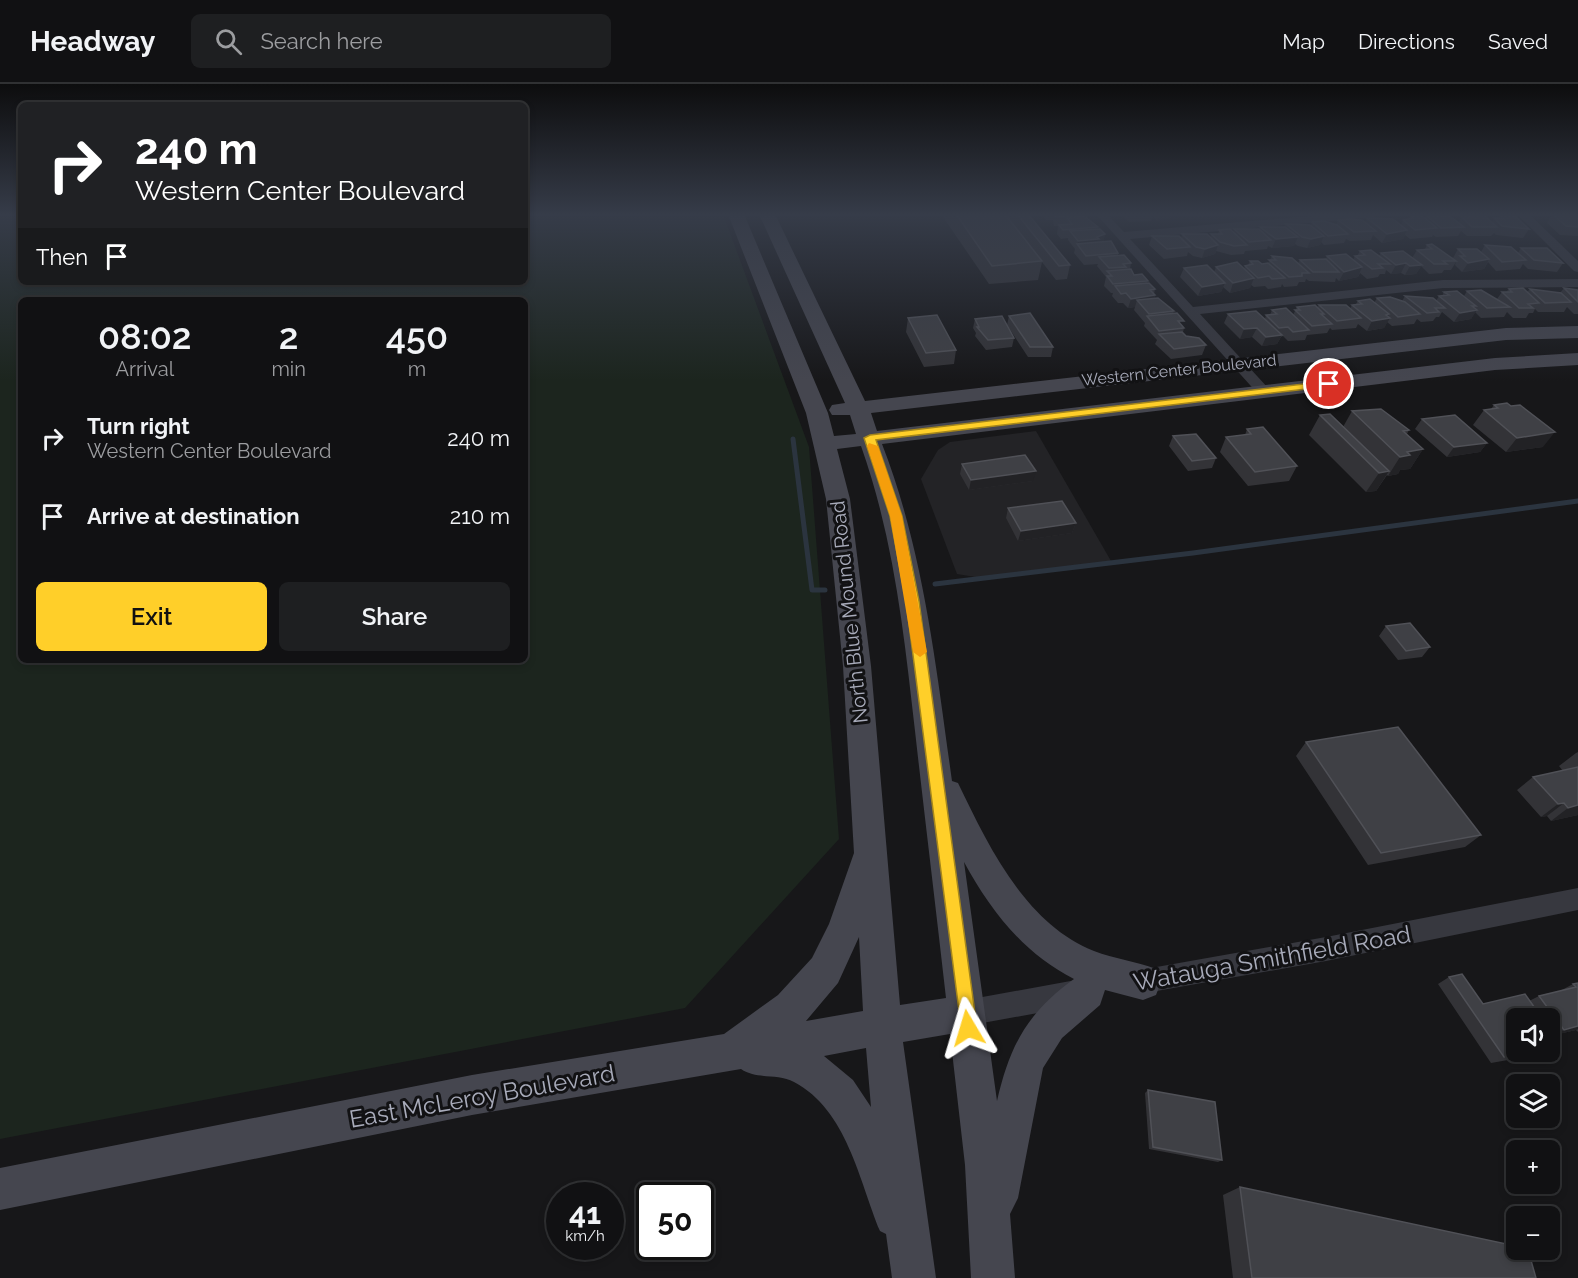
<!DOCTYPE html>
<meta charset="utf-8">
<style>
:root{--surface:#111113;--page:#1e1f21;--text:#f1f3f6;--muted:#9c9da0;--line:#303133;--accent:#ffcf29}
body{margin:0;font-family:Raleway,sans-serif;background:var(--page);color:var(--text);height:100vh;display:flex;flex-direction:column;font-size:22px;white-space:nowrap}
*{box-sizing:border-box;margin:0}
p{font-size:20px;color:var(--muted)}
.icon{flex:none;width:33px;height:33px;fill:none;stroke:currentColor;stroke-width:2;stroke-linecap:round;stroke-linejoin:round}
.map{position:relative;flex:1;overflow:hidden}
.panel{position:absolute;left:18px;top:213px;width:510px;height:366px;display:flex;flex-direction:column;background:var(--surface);border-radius:9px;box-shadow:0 3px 9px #0003,0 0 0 2px var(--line)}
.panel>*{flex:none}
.banner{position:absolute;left:18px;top:18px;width:510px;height:183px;border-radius:9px;box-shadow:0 3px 9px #0003,0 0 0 2px var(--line);background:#202124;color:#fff;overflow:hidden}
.fabs{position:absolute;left:1506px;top:924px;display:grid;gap:12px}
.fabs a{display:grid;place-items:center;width:54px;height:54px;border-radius:9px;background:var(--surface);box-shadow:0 3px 9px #0003,0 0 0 2px var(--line);font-size:30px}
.speed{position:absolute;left:546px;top:1098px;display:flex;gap:12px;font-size:30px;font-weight:700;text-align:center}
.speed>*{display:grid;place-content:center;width:78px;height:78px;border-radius:50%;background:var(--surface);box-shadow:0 3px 9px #0003,0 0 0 2px var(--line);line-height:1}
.speed small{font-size:15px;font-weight:400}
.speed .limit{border:3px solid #111;border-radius:9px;background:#fff;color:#111}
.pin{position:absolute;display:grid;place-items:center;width:51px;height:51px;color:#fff;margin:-26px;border:3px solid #fff;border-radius:50%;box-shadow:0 2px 6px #0007}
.me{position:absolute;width:66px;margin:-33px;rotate:353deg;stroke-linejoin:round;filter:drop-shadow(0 0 4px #0008)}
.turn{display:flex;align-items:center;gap:21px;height:126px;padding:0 18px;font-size:27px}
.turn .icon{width:78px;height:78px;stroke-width:2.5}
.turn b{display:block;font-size:42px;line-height:51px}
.then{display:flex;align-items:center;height:57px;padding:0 18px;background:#0003;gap:12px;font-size:22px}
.eta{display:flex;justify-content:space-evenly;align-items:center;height:102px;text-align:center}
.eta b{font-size:36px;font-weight:600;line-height:42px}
.action{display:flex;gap:12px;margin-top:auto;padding:12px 18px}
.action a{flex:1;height:69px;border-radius:9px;background:var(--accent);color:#111;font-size:24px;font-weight:600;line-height:69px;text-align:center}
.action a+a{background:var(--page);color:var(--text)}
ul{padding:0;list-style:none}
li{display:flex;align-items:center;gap:18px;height:78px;padding:0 18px}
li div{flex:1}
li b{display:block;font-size:22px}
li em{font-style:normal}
header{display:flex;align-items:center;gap:36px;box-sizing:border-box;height:84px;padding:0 30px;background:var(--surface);border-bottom:2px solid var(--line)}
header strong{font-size:28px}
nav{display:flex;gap:33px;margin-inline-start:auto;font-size:21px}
.search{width:420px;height:54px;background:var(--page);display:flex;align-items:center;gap:15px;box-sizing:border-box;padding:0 21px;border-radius:9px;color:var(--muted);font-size:22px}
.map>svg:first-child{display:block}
</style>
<header>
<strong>Headway</strong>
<div class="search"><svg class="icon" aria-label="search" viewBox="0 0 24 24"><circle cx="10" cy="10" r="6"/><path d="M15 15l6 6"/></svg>Search here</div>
<nav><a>Map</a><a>Directions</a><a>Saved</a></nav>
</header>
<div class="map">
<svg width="1578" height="1194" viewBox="0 0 1578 1194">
<rect width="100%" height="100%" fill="#171719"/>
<path fill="#232326" d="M1036,347l75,130 -123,18 -31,-5 -36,-95 17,-29 12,-8z"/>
<path fill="#1c251e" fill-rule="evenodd" d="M0,130h21v68h504v-68h198l86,233 30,392 -154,169 -685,131zM21,216h504v360h-504z"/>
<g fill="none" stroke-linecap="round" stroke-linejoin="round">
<path stroke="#2b343f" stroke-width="5" d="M793,355l19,151h13
M935,500l258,-31 385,-52"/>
<path fill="#37383f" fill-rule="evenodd" d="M1096,130h11l17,18 211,-18h45l-5,3 -245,22 63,68 250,-27 135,-1v8l-135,1 -243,26 69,75v6h-10z
M1517,130h12l49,47v11l-4,-1z
M1578,804v22l-252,51 -192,34 -9,-3 -3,-9 3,-9 9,-3 192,-34z
M1076,896l9,4 4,9 -4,9 -9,4 -110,20 -9,-4 -4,-9 4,-9 9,-4z"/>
<path fill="#45464f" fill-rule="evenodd" d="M728,130h16l84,199 6,23 22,-2 -6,-19h-18l-3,-5 3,-5 13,-2 -86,-189h16l90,187 641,-73 72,-2v12l-72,2 -635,73 6,18 618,-73 83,-5v12l-83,5 -613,74c42,108 54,223 70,337l6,2c30,62 67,141 136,168 20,8 42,10 62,18l5,13 -5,13 -13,5 -38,-10 -5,15 -38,33 -19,30 -25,130 -8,16 5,64h-44l-6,-113 -15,-131 -47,8 33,236h-44l-6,-44 -6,-3c-21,-51 -33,-121 -86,-149 -16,-9 -37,-2 -53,-13l-269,46 -472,95v-42l472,-93 252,-41 54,-39 34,-37 17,-34 25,-71 -11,-187 -17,-167 -20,-86zM861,362c33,93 43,188 54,285 10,89 21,178 31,267l-46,7 -29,-339 -21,-167 -13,-50zM964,778c26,48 60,92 110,117 -47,34 -64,66 -77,122zM859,853l4,74 -57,10 32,-38zM866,964l5,59 -18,-27 -29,-24z"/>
</g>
<path fill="#333337" d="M941,130h87l42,51 -3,14 -11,1 -14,-18 -4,18 -49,4z
M1043,130h44v4l11,9v2l7,5 -2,8 15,11v2l13,8 -1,6 4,6 14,6 -1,2 8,6 -1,5 1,1 -1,4 20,12 -1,3 11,14 -1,4 3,4 20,9 -4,10 -31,4 -16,-15 2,-4 -13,-14 1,-3 -11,-13 1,-3 -7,1 -5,-5h-5l-6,-7 1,-3h-2l-7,-7 2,-9 -9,-11 1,-2 -14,1 -10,-12 1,-4 -7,-9v-2l-7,1 -4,-5 1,-8h-4l-1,-6h-7l-3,-4z
M1121,130h55l-1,2 -18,5 -4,-4 -2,4 -22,1z
M1177,130h27l-1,3 -24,-1z
M1205,130h14v1l-12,1z
M1552,130h24l2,2v20l-18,-1 -13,-12z
M1426,131l32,8 4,-6h7l1,-2 22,7 2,-4h4l2,-3 29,14 -6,9 -27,-3 -2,-2 -3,3h-24l-6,-5 -3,5 -22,1 -3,-2 -1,2 -22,2 -5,-4 -2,4 -21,4 -9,-8 -2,5 -21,1 -4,-2 -2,4 -20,2 -3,-3 -1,3 -13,3 -9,-2 -3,-2 -1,2 -22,2 -4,-2 -1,3 -22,2 -1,3 -13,1 -15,-4 -1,3 -13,4 -9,-2 -5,-4 -1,4 -23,3 -15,-14 3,-9 29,2 1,-4 28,3 1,-3h7l1,-4 14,2 1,-3 25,1 1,-3h24l2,-3 25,1 1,-3 24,3 2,-5 27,2 2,-4 34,7 2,-5 6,-1 2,-3 14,2z
M1427,161l26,13 5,-9 23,3 4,-7 33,8 3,-5 42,15 -6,9 -29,-3 -5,-5 -3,5 -24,2 -8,-9 -4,7 -22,3 -7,-7 1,-3 -5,8h-7l-2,3 -13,1 -8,-8 -5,8 -11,1 -4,-2 -10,1 -5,-4 -1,4h-5l-2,3 -11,2 -7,-6 -2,4 -19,4 -3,-3 -1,4 -26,-1 -3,-2 -1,3h-6l-2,4 -13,1 -2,-3 -1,3 -13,2 -3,-3 -11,1 -3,-2 -1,3 -20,5 -7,-6 -2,5 -23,4 -18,-19 4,-9 30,4 2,-5 28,2 1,-3 3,-1 2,-4 12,3h6l4,-8 26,7 2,-3 26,-1 1,-3 26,4 2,-4h2l3,-5 19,5 2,-3 31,5 5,-8 8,-1z
M1564,204l14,2v24h-4l-7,-7 -3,5h-26l-3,-3 -2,4h-4l-3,5h-13l-6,-6 -3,5 -23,1 -6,-6 -4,7 -17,3 -12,-10 -3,5h-3l-3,4 -12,1 -4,-3 -3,5 -22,2 -5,-4 -3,6 -17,3 -9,-7 -2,4 -24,2 -2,-2 -3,5 -20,2 -2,5 -17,1 -5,-5 -2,1 -4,7 -15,2 -10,-9 -12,2 -16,-16 4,-9 37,5 1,-4h4l2,-5 21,5 4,-8 20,1 2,-3 31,4 2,-4 4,-1 2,-3 16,2 3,-5 25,3 3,-5 31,5 3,-5h3l2,-4 20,4 3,-5 30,8 5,-7h4l3,-3 18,3 3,-3 30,4z
M1009,232l44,31 -2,10h-23l-21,-32 7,13 -2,9 -26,3 -11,-14 1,-3 -3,-5 2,-9 32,6z
M908,234l48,32 -2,14 -30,3 -18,-35z
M1494,321l49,42 -37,5 -33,-27 11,-15 7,-1z
M1352,327l57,19 -2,4 16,15 -13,20 -10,1 -2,4 -10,2 -1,-1 -11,16 -10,1 -57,-57 11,-20 23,12z
M1422,335l65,24 -7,9 -33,5 -32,-28z
M1247,345l50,37 -8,15 -41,5 -28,-34 6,-15 19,-2z
M1173,352l43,22 -4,10 -24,3 -19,-25z
M962,380l71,17 -64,9 -9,-16z
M1008,424l68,15 -4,10 -54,8 -12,-23z
M1386,542l44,21 -8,10 -24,3 -19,-24z
M1306,658l175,93 -16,12 -97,18 -72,-109z
M1578,668v63l-27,6 -4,-5 -6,1 -24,-27 16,-13 30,-6 -4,-5 17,-13z
M1449,893l34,27 46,-3 10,-5 21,-5 13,-7 5,-1v49l-2,-2 -26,6v-18h-34v24l-2,1 7,11 -13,6 -17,3 -53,-79z
M1148,1006l74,70 -4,2 -69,-13 -4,-56z
M1240,1103l296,91h-303l-10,-83z"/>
<path fill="#222225" d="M1159,130h17l-1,2 -18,5z
M1407,146l-4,9 -21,4 5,-9z
M1105,150l-2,9 -26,2 1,-4z
M1324,152l-4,9 -13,3 4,-9z
M1298,153l-4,9 -22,2 4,-9z
M1218,161l-3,9 -13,4 3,-9z
M1489,175l-5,10 -22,3 6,-9z
M1406,179l-5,10 -10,1 5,-9z
M1422,181l-6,9 -11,1 5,-9z
M1362,183l-4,10 -19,4 5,-9z
M1254,194l-4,10 -20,5 3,-10z
M1225,199l-4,9 -23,4 4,-9z
M1155,211l-3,10 -15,-5 -2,7 -7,1 3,-9z
M1477,226l-6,9 -17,3 6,-9z
M1389,230l-2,5 3,-1 -6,10 -17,3 5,-10 14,-6z
M1257,244l-5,9 -12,2 4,-10z
M1282,251l-5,9 -15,2 4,-9z
M1555,348l-12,15 -37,5 11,-14z
M1487,359l-7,9 -33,5 7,-10z
M1423,365l-13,20 -10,1 -2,4 -10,2 12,-19 7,-5z
M1036,387l-3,10 -64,9 2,-10z
M1389,387l-13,20 -10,1 13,-19z
M1076,439l-4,10 -54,8 3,-10z
M1564,719l-17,13 -6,1 17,-13z
M1578,721v10l-27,6 17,-13z
M1578,942v3l-2,1 -26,6 14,-6z"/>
<path fill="#3f4045" stroke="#505157" stroke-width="1.5" d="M956,130h49l37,47 -50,5z
M1017,130h11l42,51 -11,1z
M1055,130h32l-31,3z
M1553,130h23l2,2v11l-12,-1z
M1421,131l16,13 -22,2 -12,-10 10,-2 -2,-2z
M1426,131l25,2 13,10 -23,1z
M1470,131h14l13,12h-25l-10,-10h10z
M1500,131l15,1 14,13 -27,-3 -8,-8 10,1z
M1084,132l14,11 -35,3 -4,-5 13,-1 -5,-6z
M1367,134l26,1 14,11 -20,4z
M1350,135l12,1 14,11 -22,1 -16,-12z
M1324,137l13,4 11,9 -20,2 -16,-14z
M1286,140l24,1 14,11 -13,3 -9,-2z
M1260,143h25l13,10 -22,2z
M1100,145l5,5 -8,3 2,2 -21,2 -8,-10z
M1230,145l17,16 -13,1 -14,-4 -9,-8h11l-3,-4z
M1234,145h25l12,11 -22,2z
M1182,150h25l11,11 -13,4 -9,-2z
M1152,152h27l11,11 -23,2z
M1111,157l7,12 -32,3 -9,-12z
M1432,160l24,17h-13l4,3h-13l-17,-14 15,-1 -5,-4z
M1485,161l26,2 15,13 -24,2z
M1521,164h26l16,15 -29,-3z
M1458,165h19l12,10 -21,4 -8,-7h5z
M1371,166l19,14h-12l5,4 -11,1 -17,-13 10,-1 -5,-4z
M1403,167l19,14 -12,1 -4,-3 -10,2 -15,-12z
M1346,170l16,13 -18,5 -17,-16z
M1124,171l7,8 -8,1 3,3 -17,1 -10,-11z
M1272,172l20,2 17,15h-7v3l-13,1 -20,-17h7z
M1326,175l13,13h-26l-13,-12z
M1250,177h8l4,3 6,-1 17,15 -13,1 -3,-3 -11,2 -13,-12 8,-2z
M1237,178l17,16 -21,5 -17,-16z
M1207,181l18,18 -23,4 -18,-19z
M1131,185l3,6 8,-1 6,7 -35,3 -6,-8h5l-5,-5z
M1149,199l6,6 -5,1 5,5 -24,4 -5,-6 -5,1 -6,-8z
M1523,204l16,15 -11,1 5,4h-14l-17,-16h10l-3,-3z
M1564,204l14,2v12z
M1530,205l31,4 10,9 -26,1z
M1481,206l29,17 -23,1 -20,-17z
M1457,207l19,15h-4l5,4 -17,3 -21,-17 10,-1 -5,-3z
M1405,212l28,2 12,10h-10l4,4 -12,1z
M1390,213l15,5 15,12 -22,3 -21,-19z
M1158,214l16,13 -25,3 -12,-14z
M1370,215l19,15 -3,1 4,3 -18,3 -20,-16 10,-1 -4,-3z
M1315,221l9,9h-3l11,10 -20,2 -17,-16h5l-3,-3z
M1319,221h27l15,13 -24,3z
M1286,224l23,22 -16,2 -5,-5 -9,1 -13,-13 11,-1 -5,-4z
M1256,227l26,24 -16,2 -9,-9 -13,1 -16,-15z
M1030,229l23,34h-23l-21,-31z
M1177,229l7,8h-6l6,7 -25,3 -12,-15z
M937,231l19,35 -30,3 -18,-35z
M1002,232l12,22 -26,2 -11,-13h2l-4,-8z
M1182,248l4,4 13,2 7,7 -32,4 -15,-15z
M1507,319l4,3 9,-1 35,27 -38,6 -33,-28 14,-2 -4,-3z
M1381,325l28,21 -6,1 20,18 -16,3 3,3 -10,2 -48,-46z
M1330,330l59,57 -10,2 -59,-58z
M1455,331l32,28 -33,4 -32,-28z
M1263,343l34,39 -42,6 -29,-35 25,-3 -4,-5z
M1196,350l20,24 -24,3 -19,-25z
M1025,371l11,16 -65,9 -9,-16z
M1062,417l14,22 -55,8 -13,-23z
M1410,539l20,24 -24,4 -20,-25z
M1398,643l83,108 -100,18 -75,-111z
M1578,683v38l-10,3 -4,-5 -6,1 -25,-27z
M1462,890l21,30 42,-10 17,24h-26v21l-4,1 4,7v5h4l1,2 -17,3 -55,-80z
M1578,899v43l-14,4 -25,-34 37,-9 -3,-3z
M1148,1006l67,12 7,58 -69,-13z
M1240,1103l276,59v4h12l8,28h-284z"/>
<linearGradient id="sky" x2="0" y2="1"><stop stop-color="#0d0d0e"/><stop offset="0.44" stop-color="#363c49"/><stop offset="1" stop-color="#363c49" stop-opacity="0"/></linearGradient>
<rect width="1578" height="297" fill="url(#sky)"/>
<path fill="#ffcf29" stroke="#a6871b" stroke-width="1.5" d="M1329,297l3,1v4l-456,54 26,76 17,85 58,427 -2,6 -7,3 -6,-3 -56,-433 -16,-85 -26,-78 6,-3z"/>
<path fill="#f59e0b" d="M869,359l9,3 24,70 25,136 -7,5 -7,-5 -23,-136 -23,-70z"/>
<g text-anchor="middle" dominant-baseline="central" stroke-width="6" stroke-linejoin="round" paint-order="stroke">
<g font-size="16" fill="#a8abba" stroke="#121214">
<text transform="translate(1179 286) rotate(-6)">Western Center Boulevard</text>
</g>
<g font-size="20" fill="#a8abba" stroke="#121214">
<text transform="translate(849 528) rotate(-96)">North Blue Mound Road</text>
</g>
<g font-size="24" fill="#a8abba" stroke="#121214">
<text transform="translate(1272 874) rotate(-10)">Watauga Smithfield Road</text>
<text transform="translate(482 1012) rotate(-10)">East McLeroy Boulevard</text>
</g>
</g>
</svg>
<div class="fabs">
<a><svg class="icon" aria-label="sound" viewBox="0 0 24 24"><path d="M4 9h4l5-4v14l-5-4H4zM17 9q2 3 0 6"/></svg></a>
<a><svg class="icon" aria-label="layers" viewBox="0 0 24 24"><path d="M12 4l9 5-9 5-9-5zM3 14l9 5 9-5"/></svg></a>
<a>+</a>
<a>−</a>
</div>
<div class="speed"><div>41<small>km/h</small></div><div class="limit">50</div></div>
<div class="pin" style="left:1329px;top:300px;background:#d93025"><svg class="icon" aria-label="arrive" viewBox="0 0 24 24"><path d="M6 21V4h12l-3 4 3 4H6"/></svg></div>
<svg class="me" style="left:968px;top:944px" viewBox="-20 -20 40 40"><path d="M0-17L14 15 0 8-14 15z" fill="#ffcf29" stroke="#fff" stroke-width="4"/></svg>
<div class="banner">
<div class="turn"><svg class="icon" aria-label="right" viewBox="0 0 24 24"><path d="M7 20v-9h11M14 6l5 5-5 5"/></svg><div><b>240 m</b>Western Center Boulevard</div></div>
<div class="then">Then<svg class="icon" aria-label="arrive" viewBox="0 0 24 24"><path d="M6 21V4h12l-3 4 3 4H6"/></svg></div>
</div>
<section class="panel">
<div class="eta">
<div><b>08:02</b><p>Arrival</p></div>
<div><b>2</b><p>min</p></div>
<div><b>450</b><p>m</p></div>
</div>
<ul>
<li><svg class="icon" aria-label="right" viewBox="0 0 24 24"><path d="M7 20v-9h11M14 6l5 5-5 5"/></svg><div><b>Turn right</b><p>Western Center Boulevard</p></div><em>240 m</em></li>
<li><svg class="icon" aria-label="arrive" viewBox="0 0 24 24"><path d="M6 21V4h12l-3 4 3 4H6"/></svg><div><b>Arrive at destination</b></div><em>210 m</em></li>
</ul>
<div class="action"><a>Exit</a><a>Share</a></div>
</section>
</div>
